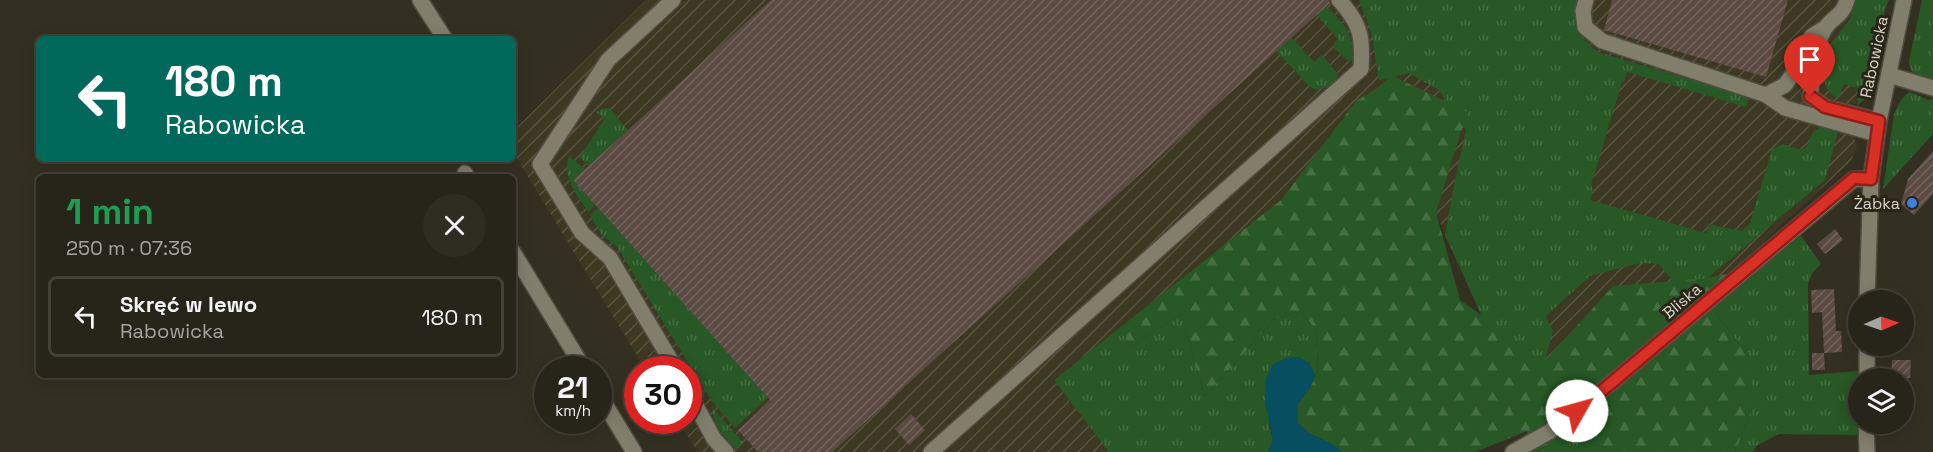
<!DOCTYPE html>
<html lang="pl">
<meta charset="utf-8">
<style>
:root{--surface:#272419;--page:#2f2c22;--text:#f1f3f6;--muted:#a4a4a2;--line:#434138}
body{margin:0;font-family:"Space Grotesk",sans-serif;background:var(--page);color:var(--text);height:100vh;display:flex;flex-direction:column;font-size:22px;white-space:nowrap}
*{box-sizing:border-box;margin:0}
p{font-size:20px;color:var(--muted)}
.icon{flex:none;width:33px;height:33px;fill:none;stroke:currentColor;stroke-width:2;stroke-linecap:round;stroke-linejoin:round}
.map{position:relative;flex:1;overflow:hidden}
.details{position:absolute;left:36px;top:174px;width:480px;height:204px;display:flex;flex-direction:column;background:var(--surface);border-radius:9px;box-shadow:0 3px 15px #0003,0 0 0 2px var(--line)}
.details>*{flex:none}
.guide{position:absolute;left:36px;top:36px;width:480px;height:126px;border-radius:9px;box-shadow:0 3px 15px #0003,0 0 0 2px var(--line);background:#00695c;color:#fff;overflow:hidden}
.needle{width:39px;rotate:88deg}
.fabs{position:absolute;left:1848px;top:290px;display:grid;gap:12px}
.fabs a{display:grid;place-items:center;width:66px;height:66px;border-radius:50%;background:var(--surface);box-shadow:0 3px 15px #0003,0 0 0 2px var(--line);font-size:30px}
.speed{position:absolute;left:534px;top:356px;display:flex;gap:12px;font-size:30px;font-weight:700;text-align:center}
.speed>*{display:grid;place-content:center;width:78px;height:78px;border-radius:50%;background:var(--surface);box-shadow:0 3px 15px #0003,0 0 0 2px var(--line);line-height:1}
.speed small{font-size:15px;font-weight:400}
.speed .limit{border:9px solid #d22;background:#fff;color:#111}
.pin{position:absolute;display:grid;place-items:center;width:51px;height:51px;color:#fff;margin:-62px -26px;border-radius:50% 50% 50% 0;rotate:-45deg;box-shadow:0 0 6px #0007}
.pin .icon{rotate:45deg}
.me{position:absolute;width:66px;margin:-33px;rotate:52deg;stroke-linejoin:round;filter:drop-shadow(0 0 4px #0008)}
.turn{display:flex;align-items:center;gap:21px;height:126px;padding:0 30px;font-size:27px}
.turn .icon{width:78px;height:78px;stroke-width:2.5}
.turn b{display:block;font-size:42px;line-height:51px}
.round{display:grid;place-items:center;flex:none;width:63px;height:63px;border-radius:32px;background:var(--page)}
.overview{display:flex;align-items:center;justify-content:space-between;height:102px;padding:0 30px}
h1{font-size:36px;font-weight:700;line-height:45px;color:#1e9e55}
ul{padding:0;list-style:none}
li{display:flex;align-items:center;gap:18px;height:81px;margin:0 12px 9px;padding:0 18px;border:3px solid var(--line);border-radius:9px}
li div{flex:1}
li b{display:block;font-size:22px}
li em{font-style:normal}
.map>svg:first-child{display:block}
</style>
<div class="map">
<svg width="1933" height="452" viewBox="0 0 1933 452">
<defs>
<pattern id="industrial-furrows" width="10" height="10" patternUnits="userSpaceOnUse" patternTransform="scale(1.5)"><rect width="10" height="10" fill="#3d3822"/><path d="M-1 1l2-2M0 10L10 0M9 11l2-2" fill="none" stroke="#585441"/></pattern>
<pattern id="grass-tufts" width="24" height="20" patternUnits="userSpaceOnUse" patternTransform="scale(1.5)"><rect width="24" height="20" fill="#275825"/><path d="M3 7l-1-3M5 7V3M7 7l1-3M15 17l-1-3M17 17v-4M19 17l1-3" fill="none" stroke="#456f43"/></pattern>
<pattern id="forest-firs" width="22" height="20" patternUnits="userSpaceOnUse" patternTransform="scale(1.5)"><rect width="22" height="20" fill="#275825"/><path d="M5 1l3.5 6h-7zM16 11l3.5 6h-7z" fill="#456f43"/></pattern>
<pattern id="building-hatch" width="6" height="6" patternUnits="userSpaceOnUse" patternTransform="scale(1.5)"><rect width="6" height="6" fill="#5c4b43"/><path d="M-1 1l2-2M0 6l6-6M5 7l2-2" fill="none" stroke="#72645d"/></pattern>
</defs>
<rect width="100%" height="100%" fill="#343021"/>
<path fill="url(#industrial-furrows)" d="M646,0h1240l-29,104 -6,-1 -8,28 10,3 4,13 -6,14 -147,136 -192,88 -132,-299 -24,15 -75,99 -227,180 55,72h-411l-21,-32h11v-51h-43l-132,-217v-21z"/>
<path fill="url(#grass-tufts)" d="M1359,0h219c-6,23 2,42 23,53l129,38 19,8 -3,8 -119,-35 -3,10h-2l-31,103 2,5 -3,10 116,33 3,-9 33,7 8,-8 22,-74 11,-5 15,5 8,-1 7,-16 8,-6h8v4l9,2 -13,48 -140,117 -26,-33 -18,-1 -51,13 -44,40 7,15 -9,32 7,13 -38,9 -68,-150 10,-55 11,-50 -27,-40 -30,-17 -30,7 -8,-48z
M1856,0h33l-4,10 -19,88 -9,8 2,-12 -2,-1 1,-5 -15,-4 -3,12 -3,2c-15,-8 -16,-26 -10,-41l-4,-2 27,-36z
M1922,0h11v78c-14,2 -23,-2 -24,-17z
M1326,6c18,18 28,26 26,54l-3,2 -17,-16 6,-7 -22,-25z
M1291,37l23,25 8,-7 16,19c-2,10 -12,14 -22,16l-7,-4 -33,-35z
M1910,92l18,8 5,-1v35l-50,55 11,-75c4,-8 8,-18 16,-22z
M605,108l5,1 18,21 -40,36 -8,-9 25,-39 -9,-6z
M569,156l16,13 -12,11 22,25 -7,7c-11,-17 -27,-35 -19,-56z
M598,208l170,189 -33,31 -24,-28 -94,-153 -15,-12 -12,-20z
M1801,236l20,28 -8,8 -5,11 1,92 49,-4 -1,64 -78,-1 -23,12 -3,6h-18l17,-44v-47l-37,-49 28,-36z
M1301,311l15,19 2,39 -3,6c-12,-22 -22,-20 -43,-10l-3,60 4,15 -5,12h-159l-55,-72 64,-51 14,17 49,-32 24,83 69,-78z
M712,408l31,34 -7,7c-12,-13 -22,-23 -24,-41z
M1584,442l36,10h-87l19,-8z"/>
<path fill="url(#forest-firs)" d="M1391,75l76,37 -31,100 24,88 48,34 24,41 81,-89 87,-7 28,-5 15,2 -28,36 37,49v47l-17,44h-115l-36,-10 -31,2 -21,8 -5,-21 -52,21h-133l-10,-8 -23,-11 -11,-10v-19l12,-16 8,-19 -2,-39 -15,-19 -27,8 -69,78 -24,-83 -49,32 -14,-17 163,-129 75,-99 24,-15z"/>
<path fill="#084e61" d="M1299,357l10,6 6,12 -5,13 -12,16v19l11,10 23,11 10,8h-74l5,-12 -8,-38 1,-23 6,-14 14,-7z"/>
<path fill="url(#building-hatch)" d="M771,0h558l1,3 -498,449h-74l-20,-22 33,-29 -198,-221z
M1612,0h176l-22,77 -162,-47z
M1933,151v43l-19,21 -13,-11 7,-25z
M1835,229l8,11 -18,14 -8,-10z
M1834,289l2,42h5l1,21 -18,1 1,17h-13v-17h12l-2,-41 -10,1 -1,-23z
M1892,360h19l-1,18h-19z
M911,414l14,16 -16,15 -14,-16z"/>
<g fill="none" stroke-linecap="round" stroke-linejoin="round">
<g stroke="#4f4c40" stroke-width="18">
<path id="minor" d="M420,0l25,39
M673,0l-65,60 -68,104 42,69 28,25 66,111
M1586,0l-3,11 2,16 17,14 164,54 19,13 92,26
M1847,0c-5,18 -16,17 -23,30 -9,16 -11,47 -14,66l15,11 54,14
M1889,75l44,13
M1766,95l19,-10 7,-10 11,-27 9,-12 13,-8
M465,173l2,4
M513,252l71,117
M1867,300l4,-121 8,-58 25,-121
M1867,378v-33
M688,391l26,48 12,13
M598,393l36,59
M1866,423l1,29
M931,452l430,-383c2,-32 0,-45 -22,-69
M1513,452l36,-20 61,-48 244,-205h17"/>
</g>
<use href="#minor" stroke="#817e6c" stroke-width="15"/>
</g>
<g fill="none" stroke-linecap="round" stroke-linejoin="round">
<g stroke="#8d1f18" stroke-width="15">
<path id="route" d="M1577,411l33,-27 244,-206 17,1 8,-58 -54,-14 -15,-11"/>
</g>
<use href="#route" stroke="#d93025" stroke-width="10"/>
</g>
<circle fill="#3f7fe0" stroke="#2a2617" stroke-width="2" cx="1912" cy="203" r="6"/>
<g text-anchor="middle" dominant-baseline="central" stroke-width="6" stroke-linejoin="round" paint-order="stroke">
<g font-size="16" fill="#d5d3ca" stroke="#2a2617">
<text transform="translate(1874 57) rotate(-78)">Rabowicka</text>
<text transform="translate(1682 301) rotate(-40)">Bliska</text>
</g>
<g font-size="16" fill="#d5d3ca" stroke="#2a2617" text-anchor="end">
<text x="1900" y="203">Żabka</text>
</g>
</g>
</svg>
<div class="fabs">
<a><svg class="needle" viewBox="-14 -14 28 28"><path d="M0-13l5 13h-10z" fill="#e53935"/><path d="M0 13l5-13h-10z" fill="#a4a4a2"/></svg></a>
<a><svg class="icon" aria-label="layers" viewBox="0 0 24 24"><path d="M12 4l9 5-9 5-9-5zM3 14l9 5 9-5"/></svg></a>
</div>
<div class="speed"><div>21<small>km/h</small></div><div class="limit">30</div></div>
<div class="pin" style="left:1810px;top:96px;background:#d93025"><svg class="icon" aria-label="arrive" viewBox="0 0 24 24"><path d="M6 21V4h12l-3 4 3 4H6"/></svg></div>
<svg class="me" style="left:1577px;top:411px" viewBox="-20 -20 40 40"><circle r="19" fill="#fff"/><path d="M0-13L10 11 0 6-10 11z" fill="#d93025"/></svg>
<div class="guide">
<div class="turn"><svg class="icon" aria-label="left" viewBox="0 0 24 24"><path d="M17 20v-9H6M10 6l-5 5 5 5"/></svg><div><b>180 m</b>Rabowicka</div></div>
</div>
<section class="details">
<div class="overview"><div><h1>1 min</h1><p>250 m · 07:36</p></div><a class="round"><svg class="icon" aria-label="close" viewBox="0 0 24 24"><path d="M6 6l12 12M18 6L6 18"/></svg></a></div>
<ul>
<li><svg class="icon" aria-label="left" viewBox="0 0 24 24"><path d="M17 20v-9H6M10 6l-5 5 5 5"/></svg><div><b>Skręć w lewo</b><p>Rabowicka</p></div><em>180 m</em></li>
</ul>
</section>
</div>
